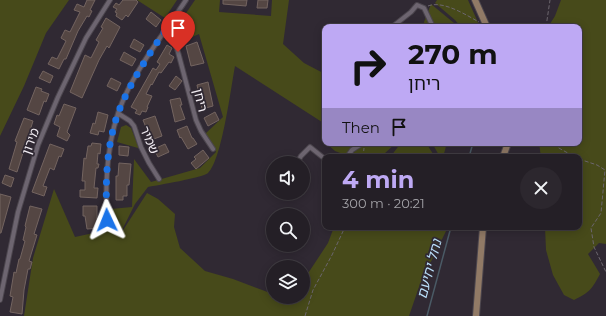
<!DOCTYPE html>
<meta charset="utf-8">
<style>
:root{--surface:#241f26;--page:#2c272e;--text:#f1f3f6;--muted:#a3a2a7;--line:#413d43;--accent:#bea9f4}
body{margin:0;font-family:Montserrat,"Noto Sans Hebrew",sans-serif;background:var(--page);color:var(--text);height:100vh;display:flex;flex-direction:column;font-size:15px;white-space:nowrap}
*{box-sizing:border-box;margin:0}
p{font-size:13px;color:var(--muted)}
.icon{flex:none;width:22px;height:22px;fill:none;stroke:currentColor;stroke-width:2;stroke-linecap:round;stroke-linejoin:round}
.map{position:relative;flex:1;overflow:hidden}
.side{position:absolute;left:322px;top:154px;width:260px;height:76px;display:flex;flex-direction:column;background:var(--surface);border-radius:8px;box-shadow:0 2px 10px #0003,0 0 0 1px var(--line)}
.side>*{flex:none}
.banner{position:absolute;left:322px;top:24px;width:260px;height:122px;border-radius:8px;box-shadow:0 2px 10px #0003,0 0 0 1px var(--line);background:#bea9f4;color:#111;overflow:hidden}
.buttons{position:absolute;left:266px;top:156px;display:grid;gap:8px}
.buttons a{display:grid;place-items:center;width:44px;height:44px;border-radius:50%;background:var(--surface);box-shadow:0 2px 10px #0003,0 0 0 1px var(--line);font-size:20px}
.pin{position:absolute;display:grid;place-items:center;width:34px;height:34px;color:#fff;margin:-41px -17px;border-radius:50% 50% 50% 0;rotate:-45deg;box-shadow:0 0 4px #0007}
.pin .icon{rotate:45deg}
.me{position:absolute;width:44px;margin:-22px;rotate:358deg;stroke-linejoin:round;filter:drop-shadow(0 0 3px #0008)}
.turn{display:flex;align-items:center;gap:14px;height:84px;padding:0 20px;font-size:18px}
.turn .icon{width:52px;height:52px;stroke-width:2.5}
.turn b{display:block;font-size:28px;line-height:34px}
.then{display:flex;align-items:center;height:38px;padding:0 20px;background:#0003;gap:8px;font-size:15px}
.round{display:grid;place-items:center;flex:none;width:42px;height:42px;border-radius:21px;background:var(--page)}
.head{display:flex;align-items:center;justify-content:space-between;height:68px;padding:0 20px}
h1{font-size:24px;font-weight:700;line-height:30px;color:var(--accent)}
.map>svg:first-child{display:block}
</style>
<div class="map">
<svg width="606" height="316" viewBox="0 0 606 316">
<rect width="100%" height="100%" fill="#302933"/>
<path fill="#474a1a" d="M0,0h69l-23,33 -22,53 -24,50z
M137,0h40l-12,18z
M195,0h25l-1,12 52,4 1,-16h17l-6,44 21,19 21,11v67l-2,-4 2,-13 -90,-58c-4,21 -13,94 -27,107 -6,5 -50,12 -60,14l-13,17 -17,34 29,-45 11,6 17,15 -1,13 6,21 25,23 28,8 40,15v3h10l8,3 2,-3h10v-16l25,-38 6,-16h114l-28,57 -11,32h-385l9,-58 21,-69 21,48 37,-8 -1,-20 21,-2 2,-48 17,23 49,-14 16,-16 -11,-18 18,-17 -24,-83 -18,8 -8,-10z
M437,0h31l12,27h-19l-6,-7 -20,-17z
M561,0h45v244l-7,-1 -11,11 12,20c-8,15 -10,18 -26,26l-10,-5 -11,-20 -7,-25 -1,-23h34v-70h-38l-2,-14h40v-116h-31l7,-11z
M431,4l23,19 2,4h-31l-1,-5z
M126,125l5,3 7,18v2l-21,-6 4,-15z
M326,143h70l-11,10 -11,4h-23l-16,-6z
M401,143h25l9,14h-49l5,-1z
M432,143h15l-4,14h-3z"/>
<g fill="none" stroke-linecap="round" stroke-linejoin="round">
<path stroke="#4a5a65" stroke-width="1.5" d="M469,157l4,-14
M427,316l24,-89"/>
</g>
<path fill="#544643" stroke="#736460" d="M87,0h8l-5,10 2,1 -3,6 -2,-1 -9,15 -12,28h-2l-5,10 -11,-5 4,-7 5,2 9,-18 -5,-3 4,-8 5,2 10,-20 -6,-2 3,-6 7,3z
M123,0h13l2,2 -10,15 -2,-2 -4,5 -6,-4 1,-3 -2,-1 2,-3 -4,-2 3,-4 3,2z
M223,0h24l-1,6 -23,-2z
M258,0h10l-1,8h-10z
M151,12l10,8 -5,7 -10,-8z
M106,18l14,9 -11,21 -2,-2 -8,14 -17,38 -12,-6 15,-37 6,3 8,-16 -3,-2 7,-12 -2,-1z
M134,39l10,6 -4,7 -10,-5z
M197,42l7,21 -13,3 -5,-20z
M167,45l5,3 -3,6 5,3 -3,6 -2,-1 -8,11 -2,-1 -7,13 -1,-1 -5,10 6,2 -5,11h1l-2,5 -4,-1 -2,4 -5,-2 2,-3 -6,-3 22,-39 3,2 4,-6 -3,-2z
M124,52l12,7 -4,7 -12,-6z
M43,71l10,5 -3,7 -11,-5z
M176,76l6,5 -7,9 -6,-4z
M111,78l10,5 -4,8 -10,-5z
M208,82l5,24 -11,3 -5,-24z
M36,87l6,2 -1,2 8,3 -3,8 -2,-1 -5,14 -12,-5z
M180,98l2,7h-2l5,14 -10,3 -5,-22z
M64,104l12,4 -9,24 3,3 -3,6 -10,-5 3,-9 -6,-3 3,-9 2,1z
M98,112l10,3 -4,17 -5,-1 -1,4 -8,-2 3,-10 2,1z
M215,112l4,8 -11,6 -4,-8z
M155,116l7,20 -11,4 -8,-20z
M24,118l9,3 -16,51 -8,-3 8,-27 -2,-1z
M187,126l5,12h1l4,6 -9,5 -7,-12 -1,1 -3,-8z
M92,143l9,1 -1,10 -2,-1 -1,11h2l-1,4h-2l-2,20h4l-1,10 -17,-1v-7h5v-9h-3l2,-23 2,1 2,-13h3z
M50,144l14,5 -3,8 -2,-1 -5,14 -4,-2 -7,18 4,1 -3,9 -12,-4z
M165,144l4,8 -11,5 -4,-8z
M119,146l10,1 -1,9 -9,-1z
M203,150l6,8 -13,11 -5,-6 5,-4 -2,-2z
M119,163l12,1 -2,21h-2v11h-4v4h-7v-24h2z
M5,175l9,3 -3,9 -9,-4z
M0,194l11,3 -10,36h-1z
M30,206l12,3 -8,25 3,1 -8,26 3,1 -2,7h-2l-4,21 -2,24 -12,-2 3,-15 -3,-1 4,-24 2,1 3,-14h1l5,-18 -2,-1 3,-13 -1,-1z
M83,206h14v13h3l1,9 -14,1 -2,-13h-2z"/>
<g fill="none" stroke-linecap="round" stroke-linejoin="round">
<g stroke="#4c464e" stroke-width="6">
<path id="minor" d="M392,27l19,-15 6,-7 7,3 9,19
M164,32l11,12 3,8 18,68 5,11 12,18
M119,114l11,7 4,5 7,21 8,16 10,16
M347,157l5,-7 11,-7
M297,163l4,-7 9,-9 15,12
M107,220c-2,-41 0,-84 17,-122 16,-35 41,-66 62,-98
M0,300l18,-88 20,-67 20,-48 28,-59 24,-38"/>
</g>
<g stroke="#4c464e" stroke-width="8">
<path id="secondary" d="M475,0l12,27
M503,157l5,-14
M476,316l7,-89"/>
</g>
<path stroke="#6c666e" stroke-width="1" stroke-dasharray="4 2" stroke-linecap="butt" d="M428,6c15,-6 38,9 51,16
M546,27l4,-27
M556,143l1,4 18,10
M363,157l1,-9
M579,159l18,6 8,5 -4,43 -10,15 3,19 12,25
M305,316l8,-26 19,-35 13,-28"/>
<use href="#minor" stroke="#6d6570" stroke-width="4"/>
<use href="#secondary" stroke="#917a66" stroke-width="6"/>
</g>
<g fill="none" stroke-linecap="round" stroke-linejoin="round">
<path stroke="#1a73e8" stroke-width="7" stroke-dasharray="0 12.6" d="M107,220c-2,-41 -1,-85 18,-123 11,-23 25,-44 39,-65l11,12 3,8"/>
</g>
<g text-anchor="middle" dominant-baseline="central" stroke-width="3.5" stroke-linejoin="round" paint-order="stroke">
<g font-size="13" fill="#f1ecf2" stroke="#302933">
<text transform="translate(201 100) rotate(76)">ריחן</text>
<text transform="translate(150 140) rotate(67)">שמיר</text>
<text transform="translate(30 141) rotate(-70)">מירון</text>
</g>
<g font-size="14" font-style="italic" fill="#badffa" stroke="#302933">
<text transform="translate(429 269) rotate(-75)">נחל יחיעם</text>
</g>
</g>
</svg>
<div class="buttons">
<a><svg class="icon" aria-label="sound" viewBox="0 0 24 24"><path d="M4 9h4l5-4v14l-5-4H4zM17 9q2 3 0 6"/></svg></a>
<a><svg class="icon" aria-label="search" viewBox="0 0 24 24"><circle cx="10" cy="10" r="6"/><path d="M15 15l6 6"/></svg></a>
<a><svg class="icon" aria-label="layers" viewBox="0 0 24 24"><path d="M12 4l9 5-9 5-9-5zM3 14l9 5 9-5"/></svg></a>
</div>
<div class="pin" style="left:178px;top:52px;background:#d93025"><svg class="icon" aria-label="arrive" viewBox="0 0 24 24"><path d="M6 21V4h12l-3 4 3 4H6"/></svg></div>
<svg class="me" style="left:107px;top:220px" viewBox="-20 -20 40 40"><path d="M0-17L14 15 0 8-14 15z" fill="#1a73e8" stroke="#fff" stroke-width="4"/></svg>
<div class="banner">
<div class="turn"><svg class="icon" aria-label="right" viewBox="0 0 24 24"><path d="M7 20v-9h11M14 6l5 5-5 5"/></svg><div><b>270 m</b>ריחן</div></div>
<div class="then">Then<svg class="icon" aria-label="arrive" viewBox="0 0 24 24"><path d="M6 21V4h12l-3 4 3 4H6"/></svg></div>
</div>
<section class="side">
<div class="head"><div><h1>4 min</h1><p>300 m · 20:21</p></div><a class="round"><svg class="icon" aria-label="close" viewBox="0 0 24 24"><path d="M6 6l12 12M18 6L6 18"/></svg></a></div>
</section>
</div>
